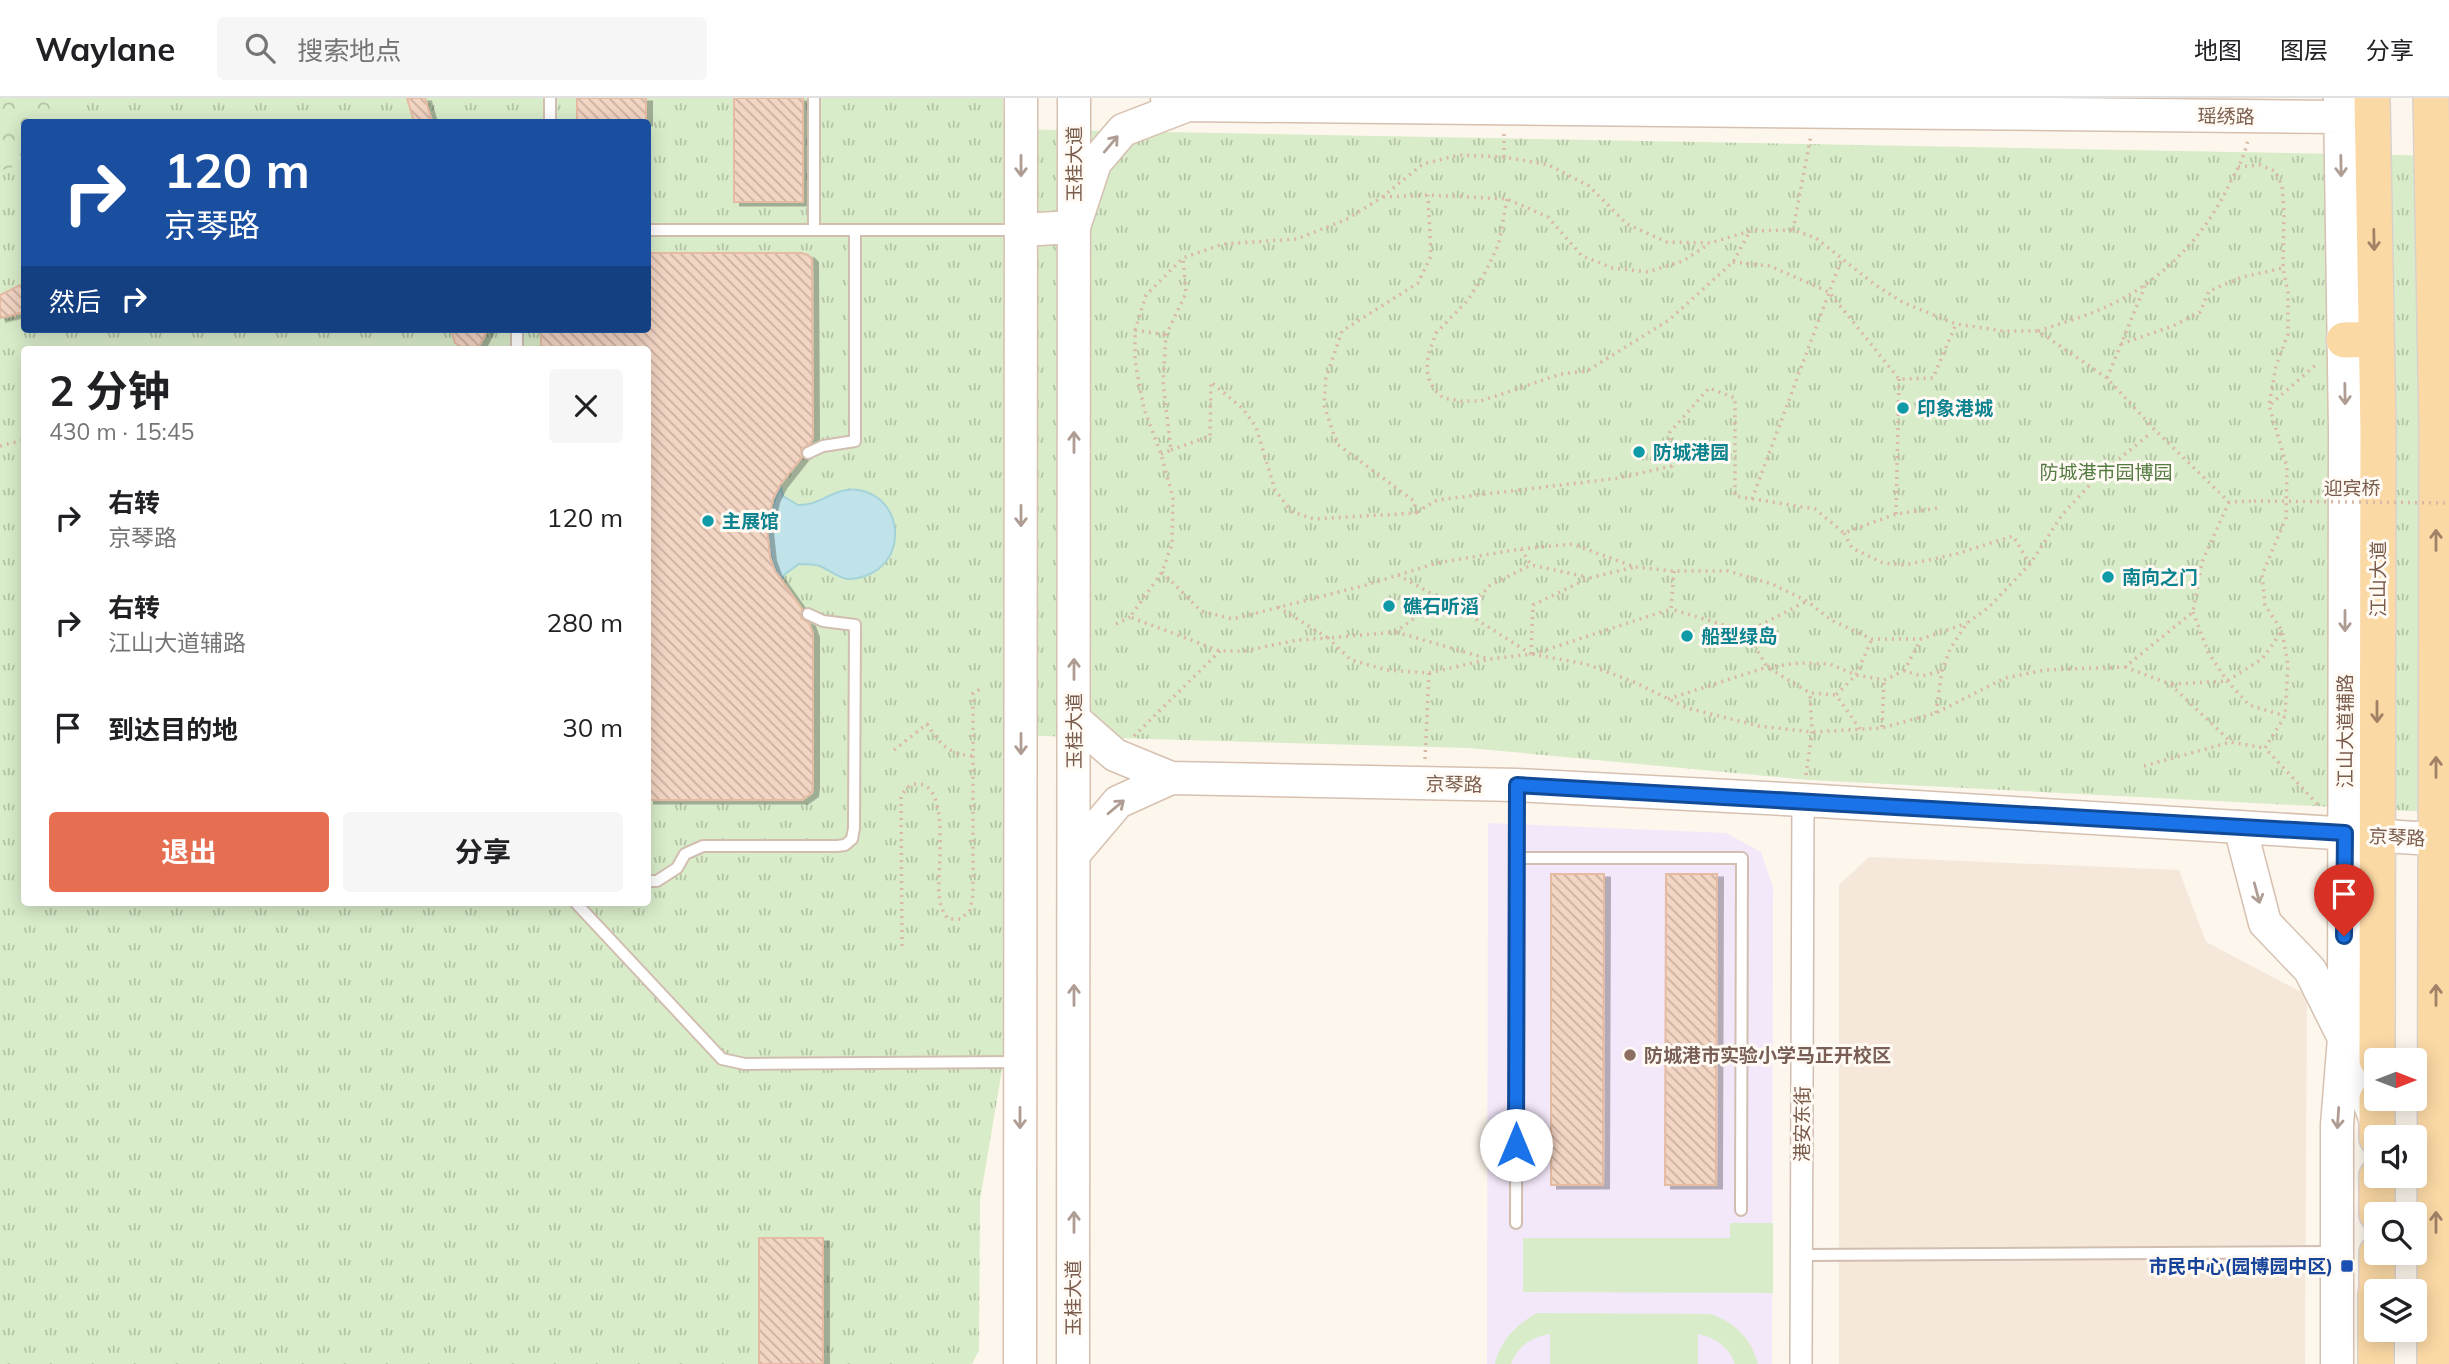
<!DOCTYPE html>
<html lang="zh">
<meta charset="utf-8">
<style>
:root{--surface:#fff;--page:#f6f6f6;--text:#202124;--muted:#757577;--line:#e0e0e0;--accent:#e76f51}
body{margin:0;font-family:Mulish,"Noto Sans SC",sans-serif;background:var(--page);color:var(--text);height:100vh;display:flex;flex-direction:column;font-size:26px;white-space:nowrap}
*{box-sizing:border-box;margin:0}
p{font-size:23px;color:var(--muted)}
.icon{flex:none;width:38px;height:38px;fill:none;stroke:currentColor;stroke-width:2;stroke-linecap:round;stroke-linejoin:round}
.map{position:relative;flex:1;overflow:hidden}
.side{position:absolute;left:21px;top:248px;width:630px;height:560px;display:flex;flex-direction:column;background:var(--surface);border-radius:7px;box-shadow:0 4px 18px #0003}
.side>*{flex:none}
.guide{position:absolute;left:21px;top:21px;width:630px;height:214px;border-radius:7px;box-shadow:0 4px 18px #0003;background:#1a4fa0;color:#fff;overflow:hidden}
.needle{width:46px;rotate:90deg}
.tools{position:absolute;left:2364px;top:950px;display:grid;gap:14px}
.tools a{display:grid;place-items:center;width:63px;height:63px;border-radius:7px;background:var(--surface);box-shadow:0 4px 18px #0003;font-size:35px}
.pin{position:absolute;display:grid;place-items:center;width:60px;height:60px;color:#fff;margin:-72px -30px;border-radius:50% 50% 50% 0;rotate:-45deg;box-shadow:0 0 7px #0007}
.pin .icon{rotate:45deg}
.me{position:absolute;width:77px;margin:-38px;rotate:0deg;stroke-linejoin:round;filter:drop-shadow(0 0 5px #0008)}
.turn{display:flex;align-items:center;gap:24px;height:147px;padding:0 28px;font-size:32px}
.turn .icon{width:91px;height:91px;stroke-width:2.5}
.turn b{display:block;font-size:49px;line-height:60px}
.then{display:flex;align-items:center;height:66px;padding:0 28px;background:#0003;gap:14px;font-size:26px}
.round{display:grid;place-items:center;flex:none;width:74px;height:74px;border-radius:7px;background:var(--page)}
.overview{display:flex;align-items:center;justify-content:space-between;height:119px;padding:0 28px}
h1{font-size:42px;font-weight:700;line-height:52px}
.primary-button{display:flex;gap:14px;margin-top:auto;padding:14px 28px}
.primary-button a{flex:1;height:80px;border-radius:7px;background:var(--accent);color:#fff;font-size:28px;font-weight:700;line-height:80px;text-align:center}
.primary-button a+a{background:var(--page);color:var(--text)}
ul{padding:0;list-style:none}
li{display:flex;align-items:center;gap:21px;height:105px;padding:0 28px}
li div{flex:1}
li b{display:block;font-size:26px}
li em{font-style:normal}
header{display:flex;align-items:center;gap:42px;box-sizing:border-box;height:98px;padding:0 35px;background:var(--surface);border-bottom:2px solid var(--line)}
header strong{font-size:33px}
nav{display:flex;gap:38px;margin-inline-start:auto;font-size:24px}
.search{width:490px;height:63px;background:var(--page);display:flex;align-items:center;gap:18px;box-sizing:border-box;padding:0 24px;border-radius:7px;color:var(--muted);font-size:26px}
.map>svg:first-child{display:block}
</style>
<header>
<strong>Waylane</strong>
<div class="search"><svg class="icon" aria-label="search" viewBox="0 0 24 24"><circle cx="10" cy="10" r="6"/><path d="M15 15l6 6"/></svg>搜索地点</div>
<nav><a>地图</a><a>图层</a><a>分享</a></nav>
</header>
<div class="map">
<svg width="2449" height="1266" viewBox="0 0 2449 1266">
<defs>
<pattern id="forest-crowns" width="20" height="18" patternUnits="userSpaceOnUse" patternTransform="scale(1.75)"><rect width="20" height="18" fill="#d8ecc9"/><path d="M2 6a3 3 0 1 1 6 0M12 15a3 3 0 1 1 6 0" fill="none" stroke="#b4c2a5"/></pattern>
<pattern id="park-tufts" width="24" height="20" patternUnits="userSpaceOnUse" patternTransform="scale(1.75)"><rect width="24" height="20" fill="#d8ecc9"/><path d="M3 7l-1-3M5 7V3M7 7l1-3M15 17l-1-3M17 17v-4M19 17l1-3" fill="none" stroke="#b4c2a5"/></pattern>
<pattern id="building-back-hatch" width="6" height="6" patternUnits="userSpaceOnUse" patternTransform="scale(1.75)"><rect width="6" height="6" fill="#f3d5c3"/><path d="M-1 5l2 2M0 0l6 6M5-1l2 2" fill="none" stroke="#cab0a1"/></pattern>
<filter id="shadow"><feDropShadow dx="6" dy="3.5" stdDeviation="0" flood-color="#0004"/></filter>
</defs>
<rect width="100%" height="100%" fill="#fdf6ec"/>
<path fill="#f5e8da" d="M1869,759l310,13 27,72 101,53 -2,369h-466v-479z"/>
<path fill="#f3e8fa" d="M1488,725l238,10 35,19 12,35 -1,477h-285z"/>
<path fill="#d8ecc9" d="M1730,1125h43v70l-250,-1v-54h207z
M1537,1215l173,1c25,8 41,24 48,50h-23c-6,-17 -19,-26 -37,-30v30h-148v-30c-19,3 -32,12 -39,30h-16c5,-24 21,-39 42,-51z"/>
<path fill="url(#forest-crowns)" d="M0,0h281l-28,24h-229v156l-24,12z"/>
<path fill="url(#park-tufts)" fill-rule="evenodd" d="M70,0h933l1,31 1445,27v657l-640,-33 -340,-32 -461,-13 -1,305 -27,160 -1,150 -7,14h-972v-1193l16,-5 8,-11v174h624v-207h-598zM24,252h624v553h-624z"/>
<path fill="#bfe3e8" stroke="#a5d3da" stroke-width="2" d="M781,389l2,9 15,9c23,1 37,-19 61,-15 45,8 49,72 6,86 -22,8 -28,-2 -45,-10 -6,-2 -15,-2 -21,-2l-14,10 -4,7c-17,-32 -17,-62 0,-94z"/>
<path fill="url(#building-back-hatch)" stroke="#e6bba3" stroke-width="2" filter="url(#shadow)" d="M407,0h18l7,24h-18z
M577,0h69v24h-69z
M734,0h69v104h-69z
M648,155h153l7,2 4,4 1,178 -3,7 -9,5 1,8 -22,28 -7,14 -6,30 3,28 5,14 27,38 -1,9 8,5 4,11v151l-1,8 -10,7h-154v-450h-107v-21h107z
M24,185v29l-24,6v-23z
M451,231h37l-9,17 -12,4 -12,-7z
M1551,776h53l-1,311h-52z
M1666,776h51l-1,311h-51z
M759,1140h64v126h-64z"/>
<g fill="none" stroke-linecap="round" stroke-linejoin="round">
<g stroke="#d1beb0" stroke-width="14">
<path id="lane" d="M550,0v24
M814,0v132
M648,132h370
M517,231v21
M808,355l15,-7 32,-5v-211
M1517,760h225l-1,352
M648,783h9l20,-13 8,-14 18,-8h134l8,-1 7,-6 2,-11 1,-203 -32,-4 -15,-7
M576,805l146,156 23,5 271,-2
M1516,1125l1,-435
M1802,1157l532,-3"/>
</g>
<g stroke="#d1beb0" stroke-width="24">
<path id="street" d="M1801,1266l2,-564"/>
</g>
<g stroke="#d6c0b0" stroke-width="35">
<path id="secondary" d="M1167,0l21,7 1152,12
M1021,132l53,-3 21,-64 28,-33 65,-25
M1074,621l41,36 56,23 346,7 286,15 646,40
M2240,729l25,96 45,47 34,68 33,85
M1074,756l44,-52 53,-24
M1020,1266l1,-1266
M1073,1266l1,-1266
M2337,1266v-239l7,-87 1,-608 -5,-332"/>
</g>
<g stroke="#dad1cd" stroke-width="38">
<path id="primary" d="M2372,0l6,331 -1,631
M2431,0l6,331 -2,935
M2344,242l32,-1
M2377,1040v-39
M2377,1116v-38
M2377,1194v-39
M2376,1266v-70"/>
</g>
<path stroke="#d9b8a5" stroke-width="3.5" stroke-dasharray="2 5" stroke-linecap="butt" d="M1504,36v23
M2238,69l22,-2 15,6 7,15 2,25 -1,57 5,25v41l-12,32 -7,39 18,62 -1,51 -24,57 3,30 17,26 6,34 -3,51 -20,32 55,59
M1383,99l45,-2 79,4 41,18 34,39 31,12 35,4 35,-11 26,-17
M1507,101l-8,44 -13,28 -18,29 -32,33 -8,22 -1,15 2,9 5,10 9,9 18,3h20l80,-27 26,-3 82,-51 64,-58 16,-29
M1793,132l18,-95
M1733,164l37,4 59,26 70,87 34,-1 23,-54
M0,219l24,-2
M1135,232l31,5
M2038,233c24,-8 49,-15 72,-26 50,-23 93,-67 117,-116 8,-16 18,-32 21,-50
M2121,246l52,-18 27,-14 9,-21 33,-14 41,-9
M2107,280l38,-92
M2271,306l47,-41
M0,348l24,-6
M1171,352l39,-14 1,-54 32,27 13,18 19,63 17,22 22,7 102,-6 -2,-12 -77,-57 -13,-39 2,-27 16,-47 76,-48 13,-27 -3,-61
M1161,356l10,-4 -8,-68 3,-47 20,-42 -3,-35
M1752,401l90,-241
M2229,404l-27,60 -9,50 -68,55 -80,3 -40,8 -69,35 -54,15 -70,4 -53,-6 -72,-18 -53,-26 -48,-18 -55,-10 -41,5 -61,14 -42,-3 -36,-10 -23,-22 -30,2 -54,11h-24l-90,-34 32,-45 10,-28 1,-46 -12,-44 -17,-45 -9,-48v-31l11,-35 37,-37 40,-14 74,-5 50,-20 34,-21 42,-34 36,-9 45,2 45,8 40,21 38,38 40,18 43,1 40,-12 43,-1 23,8 58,46 30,19 52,21 47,7h35l69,47 47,51 75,73 25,-1
M1417,414l20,-12 182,-22 53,-12 -2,-34 39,-44 26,10v98l80,13 29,24 52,-19 43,-6
M1896,416l3,-135
M1844,435l8,15 31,15 22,2 51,-11 57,-18 17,28
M1521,451l10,16 56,12
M1674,473l-3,38 76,23 20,35 43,26 26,2
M1162,474l39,39 32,8 133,-34 71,-22 83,-14 52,-5 63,23 39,4h54l44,13 35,17 24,19 41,19h49l46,-16
M1398,477l68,38
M1278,509l50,31 68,-6 44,-34
M2193,514l15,40 19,29 22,24 36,11
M1116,526l14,-7
M1396,534l93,27
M1747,534l60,-31
M1531,556l-65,-41 23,-27 42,-21
M1531,556l2,-49 56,-27 46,-11
M1533,556l138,-45
M2125,569l45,17 61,58 33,6
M1904,573l17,-32
M2172,586l55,-3 35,-22 20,-28
M1668,601l99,-32 32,-4 31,1 26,11 28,5 20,-9 18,5 20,-5
M1936,615l6,-42 8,-22 17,-26 21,-15 42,-44 32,-49 35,-38 54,-44
M1882,629l2,-47
M1860,631l-24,-34 20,-20 16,-36
M1134,638l86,-85
M894,652l33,-26c13,20 21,30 46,32
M1425,661l4,-86
M2144,668l87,-24
M1806,677l6,-43 -2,-39
M902,848l-1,-150c4,-6 9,-13 17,-12 33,0 19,89 21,110 1,10 3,17 9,25h13l9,-9 3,-16v-201l9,-5"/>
<use href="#lane" stroke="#fff" stroke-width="10"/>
<use href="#street" stroke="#fff" stroke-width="21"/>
<use href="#secondary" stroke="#fff" stroke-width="32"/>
<use href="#primary" stroke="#fbd9a5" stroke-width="35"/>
<path stroke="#d9b8a5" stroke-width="3.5" stroke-dasharray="2 5" stroke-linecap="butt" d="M2254,403l195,2"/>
</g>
<defs><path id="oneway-shaft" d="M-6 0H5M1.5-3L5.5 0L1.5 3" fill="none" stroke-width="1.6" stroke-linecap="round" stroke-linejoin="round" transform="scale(1.75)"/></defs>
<g stroke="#af9d94">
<use href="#oneway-shaft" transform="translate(1111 46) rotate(-50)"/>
<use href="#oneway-shaft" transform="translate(1021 68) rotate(90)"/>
<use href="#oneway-shaft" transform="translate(2341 68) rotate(89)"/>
<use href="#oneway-shaft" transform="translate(2345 296) rotate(89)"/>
<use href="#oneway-shaft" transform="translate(1074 344) rotate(-90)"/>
<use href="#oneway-shaft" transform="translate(1021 418) rotate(90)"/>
<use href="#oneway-shaft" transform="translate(2345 523) rotate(90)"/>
<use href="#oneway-shaft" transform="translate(1074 571) rotate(-90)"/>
<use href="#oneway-shaft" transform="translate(1021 646) rotate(90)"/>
<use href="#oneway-shaft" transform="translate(1116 709) rotate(-40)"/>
<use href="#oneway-shaft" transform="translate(2257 795) rotate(75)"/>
<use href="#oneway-shaft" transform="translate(1074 897) rotate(-90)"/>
<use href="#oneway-shaft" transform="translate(1020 1020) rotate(90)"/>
<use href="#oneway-shaft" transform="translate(2338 1020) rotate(94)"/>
<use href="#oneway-shaft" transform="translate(1074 1124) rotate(-90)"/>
</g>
<g stroke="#a18267">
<use href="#oneway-shaft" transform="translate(2374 142) rotate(89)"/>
<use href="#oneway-shaft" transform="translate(2436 442) rotate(-90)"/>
<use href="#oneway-shaft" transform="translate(2377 614) rotate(90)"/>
<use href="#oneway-shaft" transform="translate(2436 669) rotate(-90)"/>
<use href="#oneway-shaft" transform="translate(2436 897) rotate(-90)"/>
<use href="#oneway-shaft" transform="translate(2436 1124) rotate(-90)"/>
</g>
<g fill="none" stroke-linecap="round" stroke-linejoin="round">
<g stroke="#114b97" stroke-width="18">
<path id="route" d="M1516,1047l1,-360 828,48 -1,103"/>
</g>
<use href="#route" stroke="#1a73e8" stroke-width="12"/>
</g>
<g fill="#0f9aa8" stroke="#fffaf3" stroke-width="2.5">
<circle cx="1903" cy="310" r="7"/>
<circle cx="1639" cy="354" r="7"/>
<circle cx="708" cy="423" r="7"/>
<circle cx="2108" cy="479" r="7"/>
<circle cx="1389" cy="508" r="7"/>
<circle cx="1687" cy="538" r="7"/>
</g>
<circle fill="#8d6e63" stroke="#fffaf3" stroke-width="2.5" cx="1630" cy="957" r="7"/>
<rect fill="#1a4fb4" stroke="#fffaf3" stroke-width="2.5" x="2340" y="1161" width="14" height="14" rx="3.5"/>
<g text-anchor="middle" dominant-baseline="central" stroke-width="6" stroke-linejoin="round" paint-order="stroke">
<g font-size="19" fill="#7a5c4d" stroke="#fffaf3">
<text transform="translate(2226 18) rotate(1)">瑶绣路</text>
<text transform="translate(1074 66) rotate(-90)">玉桂大道</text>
<text x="2352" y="390">迎宾桥</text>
<text transform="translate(2378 481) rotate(-90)">江山大道</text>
<text transform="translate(1074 633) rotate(-90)">玉桂大道</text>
<text transform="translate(2345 633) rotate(-90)">江山大道辅路</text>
<text transform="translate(1454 686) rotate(1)">京琴路</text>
<text transform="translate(2397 739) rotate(3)">京琴路</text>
<text transform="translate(1802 1026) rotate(-90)">港安东街</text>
<text transform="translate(1073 1200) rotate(-90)">玉桂大道</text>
</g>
<g font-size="19" font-weight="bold" fill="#0d838f" stroke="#fffaf3" text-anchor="start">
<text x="1917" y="310">印象港城</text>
<text x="1653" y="354">防城港园</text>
<text x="722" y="423">主展馆</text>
<text x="2122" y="479">南向之门</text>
<text x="1403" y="508">礁石听滔</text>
<text x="1701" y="538">船型绿岛</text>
</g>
<g font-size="19" fill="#537a41" stroke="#fffaf3">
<text x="2106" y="374">防城港市园博园</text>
</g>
<g font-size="19" font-weight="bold" fill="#785e54" stroke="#fffaf3" text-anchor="start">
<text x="1644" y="957">防城港市实验小学马正开校区</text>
</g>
<g font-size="19" font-weight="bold" fill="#164399" stroke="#fffaf3" text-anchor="end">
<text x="2333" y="1168">市民中心(园博园中区)</text>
</g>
</g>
</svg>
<div class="tools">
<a><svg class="needle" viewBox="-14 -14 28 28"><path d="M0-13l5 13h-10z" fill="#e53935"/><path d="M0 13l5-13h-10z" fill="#757577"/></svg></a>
<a><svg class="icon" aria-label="sound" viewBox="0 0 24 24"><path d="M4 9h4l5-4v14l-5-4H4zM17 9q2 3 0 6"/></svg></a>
<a><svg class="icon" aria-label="search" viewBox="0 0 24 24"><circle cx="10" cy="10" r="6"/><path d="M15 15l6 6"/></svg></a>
<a><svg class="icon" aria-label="layers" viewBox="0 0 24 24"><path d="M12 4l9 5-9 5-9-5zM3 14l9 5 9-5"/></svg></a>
</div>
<div class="pin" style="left:2344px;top:838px;background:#d93025"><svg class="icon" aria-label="arrive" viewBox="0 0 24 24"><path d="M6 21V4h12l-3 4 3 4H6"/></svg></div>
<svg class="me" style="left:1516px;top:1047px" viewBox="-20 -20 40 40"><circle r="19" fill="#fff"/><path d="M0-13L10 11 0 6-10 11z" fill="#1a73e8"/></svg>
<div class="guide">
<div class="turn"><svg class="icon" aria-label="right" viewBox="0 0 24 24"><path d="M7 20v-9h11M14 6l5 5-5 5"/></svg><div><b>120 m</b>京琴路</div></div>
<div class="then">然后<svg class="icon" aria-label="right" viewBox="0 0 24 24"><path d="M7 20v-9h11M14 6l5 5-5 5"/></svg></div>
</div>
<section class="side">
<div class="overview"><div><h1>2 分钟</h1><p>430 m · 15:45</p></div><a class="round"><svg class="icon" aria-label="close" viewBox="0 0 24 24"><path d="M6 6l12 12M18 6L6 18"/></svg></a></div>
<ul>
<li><svg class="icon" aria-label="right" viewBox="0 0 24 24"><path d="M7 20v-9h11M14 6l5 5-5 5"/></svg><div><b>右转</b><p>京琴路</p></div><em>120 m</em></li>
<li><svg class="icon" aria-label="right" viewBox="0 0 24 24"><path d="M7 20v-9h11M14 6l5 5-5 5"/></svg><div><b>右转</b><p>江山大道辅路</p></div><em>280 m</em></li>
<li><svg class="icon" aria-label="arrive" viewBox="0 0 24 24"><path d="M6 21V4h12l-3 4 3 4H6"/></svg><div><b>到达目的地</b></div><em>30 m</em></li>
</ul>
<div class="primary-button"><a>退出</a><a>分享</a></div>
</section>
</div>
